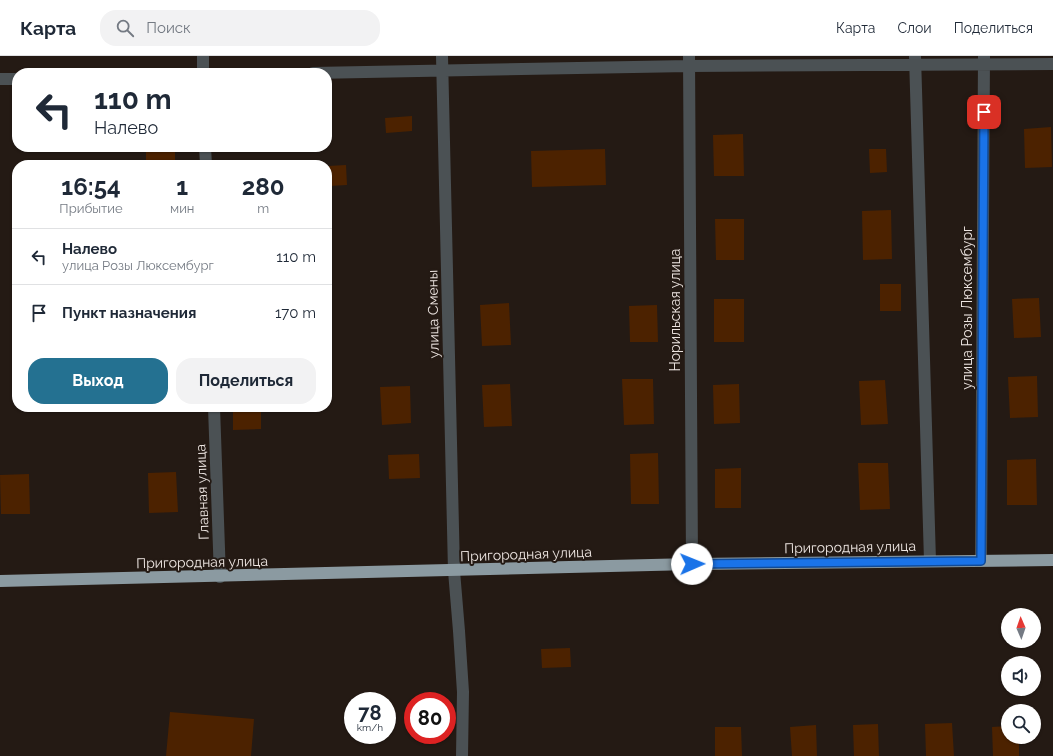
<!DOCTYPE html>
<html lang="ru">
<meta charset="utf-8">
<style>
:root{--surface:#fff;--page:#f2f2f3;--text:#1f2937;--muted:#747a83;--line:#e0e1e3;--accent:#247191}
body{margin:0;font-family:Raleway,sans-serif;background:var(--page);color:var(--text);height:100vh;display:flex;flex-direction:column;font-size:15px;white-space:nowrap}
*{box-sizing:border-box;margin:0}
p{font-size:13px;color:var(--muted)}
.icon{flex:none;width:22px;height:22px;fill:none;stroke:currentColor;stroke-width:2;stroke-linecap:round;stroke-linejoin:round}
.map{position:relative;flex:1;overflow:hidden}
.drawer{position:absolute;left:12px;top:104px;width:320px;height:252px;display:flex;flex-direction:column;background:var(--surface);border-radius:16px;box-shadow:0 1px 3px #0004}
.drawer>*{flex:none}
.guide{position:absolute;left:12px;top:12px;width:320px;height:84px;border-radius:16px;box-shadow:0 1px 3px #0004;background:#fff;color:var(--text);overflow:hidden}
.needle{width:26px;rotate:358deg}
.buttons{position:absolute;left:1001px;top:552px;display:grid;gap:8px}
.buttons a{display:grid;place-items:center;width:40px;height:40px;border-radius:50%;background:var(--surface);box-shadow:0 1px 3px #0004;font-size:20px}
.speed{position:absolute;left:344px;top:636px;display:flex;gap:8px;font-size:20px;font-weight:700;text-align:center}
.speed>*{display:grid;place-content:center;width:52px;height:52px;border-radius:50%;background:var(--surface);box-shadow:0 1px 3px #0004;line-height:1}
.speed small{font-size:10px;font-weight:400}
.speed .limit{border:6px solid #d22;background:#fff;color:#111}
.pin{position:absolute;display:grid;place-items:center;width:34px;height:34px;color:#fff;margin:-17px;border-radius:8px;box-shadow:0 2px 6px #0006}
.me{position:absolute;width:44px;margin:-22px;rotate:89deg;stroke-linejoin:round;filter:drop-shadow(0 0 3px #0008)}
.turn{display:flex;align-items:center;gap:14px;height:84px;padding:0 16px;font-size:18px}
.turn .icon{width:52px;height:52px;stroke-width:2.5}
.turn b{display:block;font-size:28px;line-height:34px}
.eta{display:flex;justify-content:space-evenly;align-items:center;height:68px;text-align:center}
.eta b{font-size:24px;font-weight:700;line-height:28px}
.button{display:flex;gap:8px;margin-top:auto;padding:8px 16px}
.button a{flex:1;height:46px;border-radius:16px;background:var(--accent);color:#fff;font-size:16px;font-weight:700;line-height:46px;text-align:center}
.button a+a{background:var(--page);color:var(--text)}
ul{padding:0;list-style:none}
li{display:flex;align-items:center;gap:12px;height:56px;padding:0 16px;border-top:1px solid var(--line)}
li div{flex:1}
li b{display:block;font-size:15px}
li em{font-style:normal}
header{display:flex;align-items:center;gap:24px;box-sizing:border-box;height:56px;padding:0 20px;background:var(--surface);border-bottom:1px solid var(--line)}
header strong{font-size:19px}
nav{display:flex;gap:22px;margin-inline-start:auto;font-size:14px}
.search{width:280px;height:36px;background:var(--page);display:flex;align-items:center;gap:10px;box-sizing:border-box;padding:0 14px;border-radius:16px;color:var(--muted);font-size:15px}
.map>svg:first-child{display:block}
</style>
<header>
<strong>Карта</strong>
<div class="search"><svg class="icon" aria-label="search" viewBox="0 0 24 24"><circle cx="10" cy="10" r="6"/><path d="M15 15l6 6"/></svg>Поиск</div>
<nav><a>Карта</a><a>Слои</a><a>Поделиться</a></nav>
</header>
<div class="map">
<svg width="1053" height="700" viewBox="0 0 1053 700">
<rect width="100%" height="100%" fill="#241a14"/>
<path fill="#4c2200" d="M412,60v15l-26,2 -1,-15z
M1051,71l1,40 -27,1 -1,-39z
M743,78l1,42h-30l-1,-41z
M146,91h29v18h-29z
M605,93l1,36 -74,2 -1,-36z
M869,93h17l1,23 -17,1z
M346,109l1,20 -18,1 -1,-20z
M891,154l1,49 -29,1 -1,-49z
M715,163h29v41h-28z
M880,228h21v27h-21z
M1039,242l2,39 -27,1 -2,-39z
M714,243h30v43h-30z
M509,247l2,42 -29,1 -2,-41z
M657,249l1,37h-28l-1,-36z
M1037,320l1,41 -28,1 -2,-41z
M622,323h31l1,45 -30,1z
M885,324l3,44 -27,1 -2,-44z
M510,328l2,42 -28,1 -2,-42z
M739,328l1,39 -26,1 -1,-39z
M410,330l1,37 -29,2 -2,-38z
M233,351h28v22l-28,1z
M658,397l1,51h-28l-1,-50z
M419,398l1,24 -31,1 -1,-24z
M1036,403l1,46h-30v-45z
M858,407h30l2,46 -30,1z
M741,412v40h-26v-39z
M176,416l2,40 -29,1 -1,-40z
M29,418l1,40h-29l-1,-39z
M570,592l1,19 -29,1 -1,-19z
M170,656l84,7 -3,37h-85z
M952,667l2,33h-28l-1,-32z
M878,668l1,32h-25l-1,-31z
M816,669l1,31h-25l-2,-29z
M1008,670v11h11v19h-26l-1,-29z
M715,671h26l1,29h-27z"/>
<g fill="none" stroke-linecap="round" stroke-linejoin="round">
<path stroke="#4b5154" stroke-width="12" d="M442,0l12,515 5,60 4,61 -1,64
M689,0l3,508
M915,0l15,505
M203,17v-17
M313,17l376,-7 364,-2
M0,23h17
M205,91l1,18
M214,351l6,170
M981,505l3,-505"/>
<path stroke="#8b9aa1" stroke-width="12" d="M0,525l692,-17 361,-4"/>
</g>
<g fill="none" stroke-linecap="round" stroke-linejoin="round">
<g stroke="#114b97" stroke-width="10">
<path id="route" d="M692,508l289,-3 3,-449"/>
</g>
<use href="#route" stroke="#1a73e8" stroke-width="7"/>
</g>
<g text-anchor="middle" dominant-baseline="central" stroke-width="4" stroke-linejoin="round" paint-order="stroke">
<g font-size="14" fill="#ede5e1" stroke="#241a14">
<text transform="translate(967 252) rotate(-90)">улица Розы Люксембург</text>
<text transform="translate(675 254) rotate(-90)">Норильская улица</text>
<text transform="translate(433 258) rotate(-91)">улица Смены</text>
<text transform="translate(202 436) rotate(-92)">Главная улица</text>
<text transform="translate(850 491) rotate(-1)">Пригородная улица</text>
<text transform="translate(526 498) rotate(-2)">Пригородная улица</text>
<text transform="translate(202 506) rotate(-1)">Пригородная улица</text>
</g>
</g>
</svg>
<div class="buttons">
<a><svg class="needle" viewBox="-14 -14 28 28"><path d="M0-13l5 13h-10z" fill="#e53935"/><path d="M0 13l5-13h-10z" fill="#747a83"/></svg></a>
<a><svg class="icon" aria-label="sound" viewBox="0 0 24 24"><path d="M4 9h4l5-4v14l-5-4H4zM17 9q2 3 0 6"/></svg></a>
<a><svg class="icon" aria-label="search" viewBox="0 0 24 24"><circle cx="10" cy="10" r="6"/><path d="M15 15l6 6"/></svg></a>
</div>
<div class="speed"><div>78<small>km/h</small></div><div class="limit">80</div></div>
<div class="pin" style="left:984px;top:56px;background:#d93025"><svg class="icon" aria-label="arrive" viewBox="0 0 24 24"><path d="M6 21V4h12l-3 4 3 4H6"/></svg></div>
<svg class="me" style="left:692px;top:508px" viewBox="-20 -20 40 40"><circle r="19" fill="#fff"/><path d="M0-13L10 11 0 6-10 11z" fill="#1a73e8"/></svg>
<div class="guide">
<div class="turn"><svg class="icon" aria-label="left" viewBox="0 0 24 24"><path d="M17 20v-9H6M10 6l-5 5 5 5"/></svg><div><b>110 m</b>Налево</div></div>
</div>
<section class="drawer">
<div class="eta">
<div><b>16:54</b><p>Прибытие</p></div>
<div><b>1</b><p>мин</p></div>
<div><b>280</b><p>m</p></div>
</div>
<ul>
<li><svg class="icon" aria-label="left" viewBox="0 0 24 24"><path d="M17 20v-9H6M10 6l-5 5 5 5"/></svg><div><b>Налево</b><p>улица Розы Люксембург</p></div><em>110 m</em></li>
<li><svg class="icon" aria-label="arrive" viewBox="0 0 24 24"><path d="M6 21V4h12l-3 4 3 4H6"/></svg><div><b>Пункт назначения</b></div><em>170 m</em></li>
</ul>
<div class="button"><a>Выход</a><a>Поделиться</a></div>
</section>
</div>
